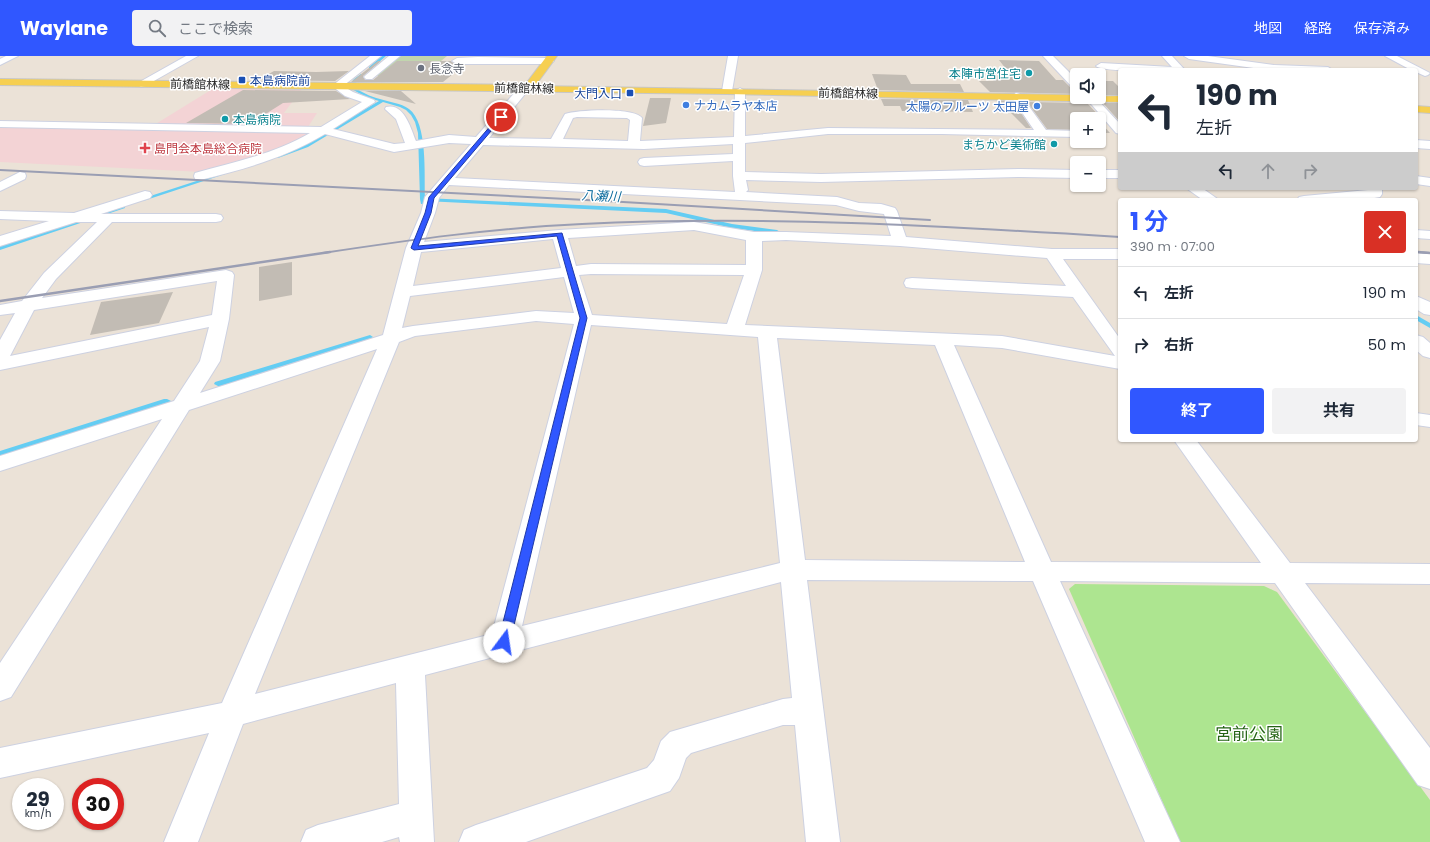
<!DOCTYPE html>
<html lang="ja">
<meta charset="utf-8">
<style>
:root{--surface:#fff;--page:#f2f2f3;--text:#1f2937;--muted:#747a83;--line:#e0e1e3;--accent:#3057ff}
body{margin:0;font-family:Poppins,"Noto Sans JP",sans-serif;background:var(--page);color:var(--text);height:100vh;display:flex;flex-direction:column;font-size:15px;white-space:nowrap}
*{box-sizing:border-box;margin:0}
p{font-size:13px;color:var(--muted)}
.icon{flex:none;width:22px;height:22px;fill:none;stroke:currentColor;stroke-width:2;stroke-linecap:round;stroke-linejoin:round}
.map{position:relative;flex:1;overflow:hidden}
.panel{position:absolute;left:1118px;top:142px;width:300px;height:244px;display:flex;flex-direction:column;background:var(--surface);border-radius:4px;box-shadow:0 1px 3px #0004}
.panel>*{flex:none}
.guide{position:absolute;left:1118px;top:12px;width:300px;height:122px;border-radius:4px;box-shadow:0 1px 3px #0004;background:#fff;color:var(--text);overflow:hidden}
.tools{position:absolute;left:1070px;top:12px;display:grid;gap:8px}
.tools a{display:grid;place-items:center;width:36px;height:36px;border-radius:4px;background:var(--surface);box-shadow:0 1px 3px #0004;font-size:20px}
.speed{position:absolute;left:12px;top:722px;display:flex;gap:8px;font-size:20px;font-weight:700;text-align:center}
.speed>*{display:grid;place-content:center;width:52px;height:52px;border-radius:50%;background:var(--surface);box-shadow:0 1px 3px #0004;line-height:1}
.speed small{font-size:10px;font-weight:400}
.speed .limit{border:6px solid #d22;background:#fff;color:#111}
.pin{position:absolute;display:grid;place-items:center;width:34px;height:34px;color:#fff;margin:-17px;border:2px solid #fff;border-radius:50%;box-shadow:0 1px 4px #0007}
.me{position:absolute;width:44px;margin:-22px;rotate:14deg;stroke-linejoin:round;filter:drop-shadow(0 0 3px #0008)}
.turn{display:flex;align-items:center;gap:14px;height:84px;padding:0 12px;font-size:18px}
.turn .icon{width:52px;height:52px;stroke-width:2.5}
.turn b{display:block;font-size:28px;line-height:34px}
.lanes{display:flex;align-items:center;height:38px;padding:0 12px;background:#0003;justify-content:center;gap:20px;direction:ltr}
.lanes .off{opacity:.35}
.round{display:grid;place-items:center;flex:none;width:42px;height:42px;border-radius:4px;background:var(--page)}
.summary{display:flex;align-items:center;justify-content:space-between;height:68px;padding:0 12px}
h1{font-size:24px;font-weight:700;line-height:30px;color:var(--accent)}
.button{display:flex;gap:8px;margin-top:auto;padding:8px 12px}
.button a{flex:1;height:46px;border-radius:4px;background:var(--accent);color:#fff;font-size:16px;font-weight:700;line-height:46px;text-align:center}
.button a+a{background:var(--page);color:var(--text)}
ul{padding:0;list-style:none}
li{display:flex;align-items:center;gap:12px;height:52px;padding:0 12px;border-top:1px solid var(--line)}
li div{flex:1}
li b{display:block;font-size:15px}
li em{font-style:normal}
header{display:flex;align-items:center;gap:24px;box-sizing:border-box;height:56px;padding:0 20px;background:var(--accent);color:#fff}
header strong{font-size:19px}
nav{display:flex;gap:22px;margin-inline-start:auto;font-size:14px}
.search{width:280px;height:36px;background:var(--page);display:flex;align-items:center;gap:10px;box-sizing:border-box;padding:0 14px;border-radius:4px;color:var(--muted);font-size:15px}
.map>svg:first-child{display:block}
</style>
<header>
<strong>Waylane</strong>
<div class="search"><svg class="icon" aria-label="search" viewBox="0 0 24 24"><circle cx="10" cy="10" r="6"/><path d="M15 15l6 6"/></svg>ここで検索</div>
<nav><a>地図</a><a>経路</a><a>保存済み</a></nav>
</header>
<div class="map">
<svg width="1430" height="786" viewBox="0 0 1430 786">
<rect width="100%" height="100%" fill="#ebe2d7"/>
<path fill="#f3d3d5" d="M214,32l87,2 -17,23h33l-9,14 -154,-2z
M0,69l300,6 9,5 -13,9 -93,27 -203,-10z"/>
<path fill="#ade590" d="M1075,528l189,2 13,6 153,208v42h-250l-111,-253z"/>
<path fill="#c1d5ae" d="M400,0h47l-24,20h-46z"/>
<g fill="none" stroke-linecap="round" stroke-linejoin="round">
<path fill="#64cdf3" fill-rule="evenodd" d="M382,0h4l-15,13h-2v-2z
M361,18l1,2 -10,11c9,4 18,10 28,12 9,3 21,4 29,10 19,14 15,66 16,89l241,11 66,15 45,6 3,2 -3,2 -45,-6 -66,-15 -241,-12v3h-4l-1,-5 -2,-66 -3,-11 -4,-7 -5,-5 -6,-3 -17,-5 -75,45 -30,11h-4v-2l30,-11 75,-44 -13,-4 -18,-10 6,-8z
M221,117l4,1 -82,27 -5,-1z
M123,149l2,1v2l-125,42v-4z
M1416,259l14,8v5l-14,-8z
M370,279l3,2 -1,1 -151,48h-3l-4,-2 1,-2z
M164,343h3l4,2 -1,2 -170,54v-6z"/>
</g>
<path fill="#c2bcb4" d="M999,4l40,1 17,19h7l9,9 5,1v4l-87,-2 -11,-11h15l-7,-8h22z
M378,5h3l-18,15 2,4h8l24,-19h54l5,4 7,1 -20,16h-92z
M274,15l42,1 33,-1 -14,10 -77,-1z
M872,18l34,1 5,9h49l4,8 -86,-2z
M1099,25h14l7,7v7h-21z
M243,34l93,1 14,8 -67,4 -30,19v2l-67,-1z
M365,35h36l15,13z
M650,42h21l-5,25 -23,3z
M881,43l87,1 5,12 -71,-1 -2,-5h-16z
M999,45h14l18,27h-5z
M1027,46l60,1 19,20h-5l9,10h-11v-14h-22v11l-30,-1z
M1103,47h17v19z
M292,206v33l-33,6v-34z
M173,236l-14,31 -69,12 11,-33z"/>
<g fill="none" stroke-linecap="round" stroke-linejoin="round">
<g stroke="#cdd1e1" stroke-width="2">
<path id="minor" d="M6,0h12l-18,9v-6z
M186,0h12l-53,30 -4,1 -5,-3z
M370,0h11l-38,30 10,6 21,8 1,2 -42,27 61,15 11,-1 -9,-24 -11,-10 1,-2c18,-5 25,22 30,34l33,-6 27,2 41,-47 11,-5 5,3 -8,6 -36,44 62,1 14,-25c13,-4 68,-7 77,4l-2,23 94,-4 1,-46 5,-3 5,3v45l83,-8 206,2 -23,-34 5,-3 4,1 26,36 31,1v6l-135,-3h-114l-83,9v29l76,2 199,-5 57,1v8l-57,-1 -199,5 -75,-2 2,10 -2,2 91,5 22,6 22,1 14,4 2,3 9,26 146,12h68v10h-57l57,80v30l-118,-21 -48,-3 97,217 210,1 -87,-123h22l94,123 140,1v20l-125,-1 125,165v41l-12,-4 -143,-202 -215,-2 120,261h-35l-112,-261 -226,-1 33,262h-34l-11,-117h-12l-92,28 -5,5 -7,20 -9,13 -144,51h-67l5,-12 12,-5 171,-57 7,-8 7,-19 9,-9 113,-33 9,-1 -11,-116 -356,93 9,167h-34l-1,-5 -17,5h-81l5,-12 12,-5 81,-21 -3,-121 -153,41 -45,118h-34l45,-109 -209,45v-30l222,-45 155,-354 -188,61 -178,287 -11,4v-38l162,-244 -162,52v-15l174,-55 26,-40 9,-34 -209,43v-30l15,-27 -15,2v-10l22,-4 22,-28 53,-51h-21l-76,24v-10l49,-15 -49,-2v-8l74,2 71,-22 5,1 2,3 -2,3 -49,16h115l5,1 2,3 -2,3 -5,1h-104l-56,57 -14,19 184,-28 6,2 2,3 -5,44 -9,42 -20,32 183,-58 23,-87 15,-35 4,-16 46,-53 -22,-1 -55,9 -69,-18c-40,24 -80,35 -125,46l-5,-1 -1,-3 1,-3c39,-11 79,-19 115,-40l-310,-6v-6l321,6 41,-25 -17,-6 -13,-10zM577,61l50,1 3,2 -2,21 -65,-2 10,-21zM733,88v10l-89,4 -4,1 -2,3 2,3 4,1 89,-5v15l2,16 -280,-14 28,-33 161,4zM449,129l387,20 23,6 25,3 7,22 -105,-4h-32l-60,-10 -135,8 -135,12 11,-29 4,-15zM694,174l52,10v25l-155,-1 -15,2 -8,-28zM553,183l8,29 -148,18 8,-34zM786,184l114,6 147,12 19,28 -154,-8 -6,1 -2,4 2,4 6,1 161,9 42,59 -113,-20 -257,-11 17,-55v-29zM591,218l153,1 -17,49 -135,-9 -13,-40zM564,221l10,36 -38,-2 -123,15 -11,2 8,-32zM217,225l-5,34 -202,41 24,-46zM536,265l38,3 -82,310 -237,60 144,-352 16,-6zM591,269l167,12 22,226 -258,63zM777,282l158,7 90,217 -220,-2z
M389,0h11l-28,23h-6l-2,-2 2,-2z
M728,0h10l-6,35 -5,3 -5,-3z
M1043,0h10l24,24v9l-4,-1z
M1162,0h10l13,14c-14,0 -82,3 -89,-4l5,-3 71,4z
M1184,0h24l66,9 54,2 5,3h-65l-79,-11z
M1385,0h12l33,17 -2,2 -3,1 -9,-4v-2h-5z
M478,1l71,1 5,3 -5,3h-92l-5,-3 5,-3z
M1083,41h12l25,27v10l-4,-1 -24,-28z
M1416,84l14,1v8l-14,-1z
M1099,114h21v8h-21z
M20,116l5,1 1,3 -1,3 -25,12v-9z
M1416,120l14,2v8l-14,-2z
M1186,132h16l17,12h-16z
M1368,132h14v6l-2,3c-26,6 -56,3 -83,3l2,-3 5,-1 64,-6z
M1416,174l14,1v8l-14,-1z
M1416,197l14,1v10l-14,-1z
M1416,240l14,6v13l-6,-1 -8,-5z
M1416,279l7,2 7,6v15l-7,-2 -7,-6z
M1416,357l14,2v12l-14,-2z"/>
</g>
<g stroke="#c7c7c7" stroke-width="2">
<path id="major" d="M547,0h10l-22,30 542,9v2l43,-1v6l-393,-8 -727,-9v-6l525,6z
M1416,50l14,1v6l-14,-1z"/>
</g>
<use href="#minor" fill="#fff" fill-rule="evenodd"/>
<use href="#major" fill="#f6cf51" fill-rule="evenodd"/>
<path stroke="#9a9eb3" stroke-width="2" d="M0,114l606,31 324,19
M1416,196l14,1
M323,197c86,-13 172,-25 259,-29 180,-9 359,2 538,13"/>
<path stroke="#9a9eb3" stroke-width="2.5" d="M1418,196l12,1
M0,245l330,-49"/>
</g>
<path fill="#3057ff" stroke="#1f39a6" d="M499,60l4,1 -69,81 -3,15 -13,33 144,-13 25,85 -77,324 -2,3 -4,1 -4,-1 -2,-3 82,-324 -23,-82 -143,14 -3,-2 14,-35 4,-16z"/>
<circle fill="#6b7280" stroke="#fff" stroke-width="1.5" cx="421" cy="12" r="4"/>
<g fill="#0f9aa8" stroke="#fff" stroke-width="1.5">
<circle cx="1029" cy="17" r="4"/>
<circle cx="225" cy="63" r="4"/>
<circle cx="1054" cy="88" r="4"/>
</g>
<g fill="#1a4fb4" stroke="#fff" stroke-width="1.5">
<rect x="238" y="20" width="8" height="8" rx="2"/>
<rect x="626" y="33" width="8" height="8" rx="2"/>
</g>
<g fill="#3f7fe0" stroke="#fff" stroke-width="1.5">
<circle cx="686" cy="49" r="4"/>
<circle cx="1037" cy="50" r="4"/>
</g>
<path fill="#e0444e" stroke="#fff" stroke-width="1.5" d="M143 86h4v4h4v4h-4v4h-4v-4h-4v-4h4z"/>
<g text-anchor="middle" dominant-baseline="central" stroke-width="3" stroke-linejoin="round" paint-order="stroke">
<g font-size="12" fill="#5b616d" stroke="#fff" text-anchor="start">
<text x="429" y="12">長念寺</text>
</g>
<g font-size="12" fill="#0d838f" stroke="#fff" text-anchor="end">
<text x="1021" y="17">本陣市営住宅</text>
<text x="233" y="63" text-anchor="start">本島病院</text>
<text x="1046" y="88">まちかど美術館</text>
</g>
<g font-size="12" fill="#164399" stroke="#fff" text-anchor="start">
<text x="250" y="24">本島病院前</text>
<text x="622" y="37" text-anchor="end">大門入口</text>
</g>
<g font-size="12" fill="#272727" stroke="#fff">
<text transform="translate(200 28) rotate(1)">前橋館林線</text>
<text transform="translate(524 32) rotate(1)">前橋館林線</text>
<text transform="translate(848 37) rotate(1)">前橋館林線</text>
</g>
<g font-size="12" fill="#366cbe" stroke="#fff" text-anchor="start">
<text x="694" y="49">ナカムラヤ本店</text>
<text x="1029" y="50" text-anchor="end">太陽のフルーツ 太田屋</text>
</g>
<g font-size="12" fill="#be3a42" stroke="#fff" text-anchor="start">
<text x="154" y="92">島門会本島総合病院</text>
</g>
<g font-size="13" font-style="italic" fill="#07689b" stroke="#fff">
<text transform="translate(601 140) rotate(3)">八瀬川</text>
</g>
<g font-size="17" fill="#266516" stroke="#fff">
<text x="1249" y="678">宮前公園</text>
</g>
</g>
</svg>
<div class="tools">
<a><svg class="icon" aria-label="sound" viewBox="0 0 24 24"><path d="M4 9h4l5-4v14l-5-4H4zM17 9q2 3 0 6"/></svg></a>
<a>+</a>
<a>−</a>
</div>
<div class="speed"><div>29<small>km/h</small></div><div class="limit">30</div></div>
<div class="pin" style="left:501px;top:61px;background:#d93025"><svg class="icon" aria-label="arrive" viewBox="0 0 24 24"><path d="M6 21V4h12l-3 4 3 4H6"/></svg></div>
<svg class="me" style="left:504px;top:586px" viewBox="-20 -20 40 40"><circle r="19" fill="#fff"/><path d="M0-13L10 11 0 6-10 11z" fill="#3057ff"/></svg>
<div class="guide">
<div class="turn"><svg class="icon" aria-label="left" viewBox="0 0 24 24"><path d="M17 20v-9H6M10 6l-5 5 5 5"/></svg><div><b>190 m</b>左折</div></div>
<div class="lanes"><svg class="icon" aria-label="left" viewBox="0 0 24 24"><path d="M17 20v-9H6M10 6l-5 5 5 5"/></svg><svg class="icon off" aria-label="ahead" viewBox="0 0 24 24"><path d="M12 20V5M6 11l6-6 6 6"/></svg><svg class="icon off" aria-label="right" viewBox="0 0 24 24"><path d="M7 20v-9h11M14 6l5 5-5 5"/></svg></div>
</div>
<section class="panel">
<div class="summary"><div><h1>1 分</h1><p>390 m · 07:00</p></div><a class="round" style="background:#d93025;color:#fff"><svg class="icon" aria-label="close" viewBox="0 0 24 24"><path d="M6 6l12 12M18 6L6 18"/></svg></a></div>
<ul>
<li><svg class="icon" aria-label="left" viewBox="0 0 24 24"><path d="M17 20v-9H6M10 6l-5 5 5 5"/></svg><div><b>左折</b></div><em>190 m</em></li>
<li><svg class="icon" aria-label="right" viewBox="0 0 24 24"><path d="M7 20v-9h11M14 6l5 5-5 5"/></svg><div><b>右折</b></div><em>50 m</em></li>
</ul>
<div class="button"><a>終了</a><a>共有</a></div>
</section>
</div>
